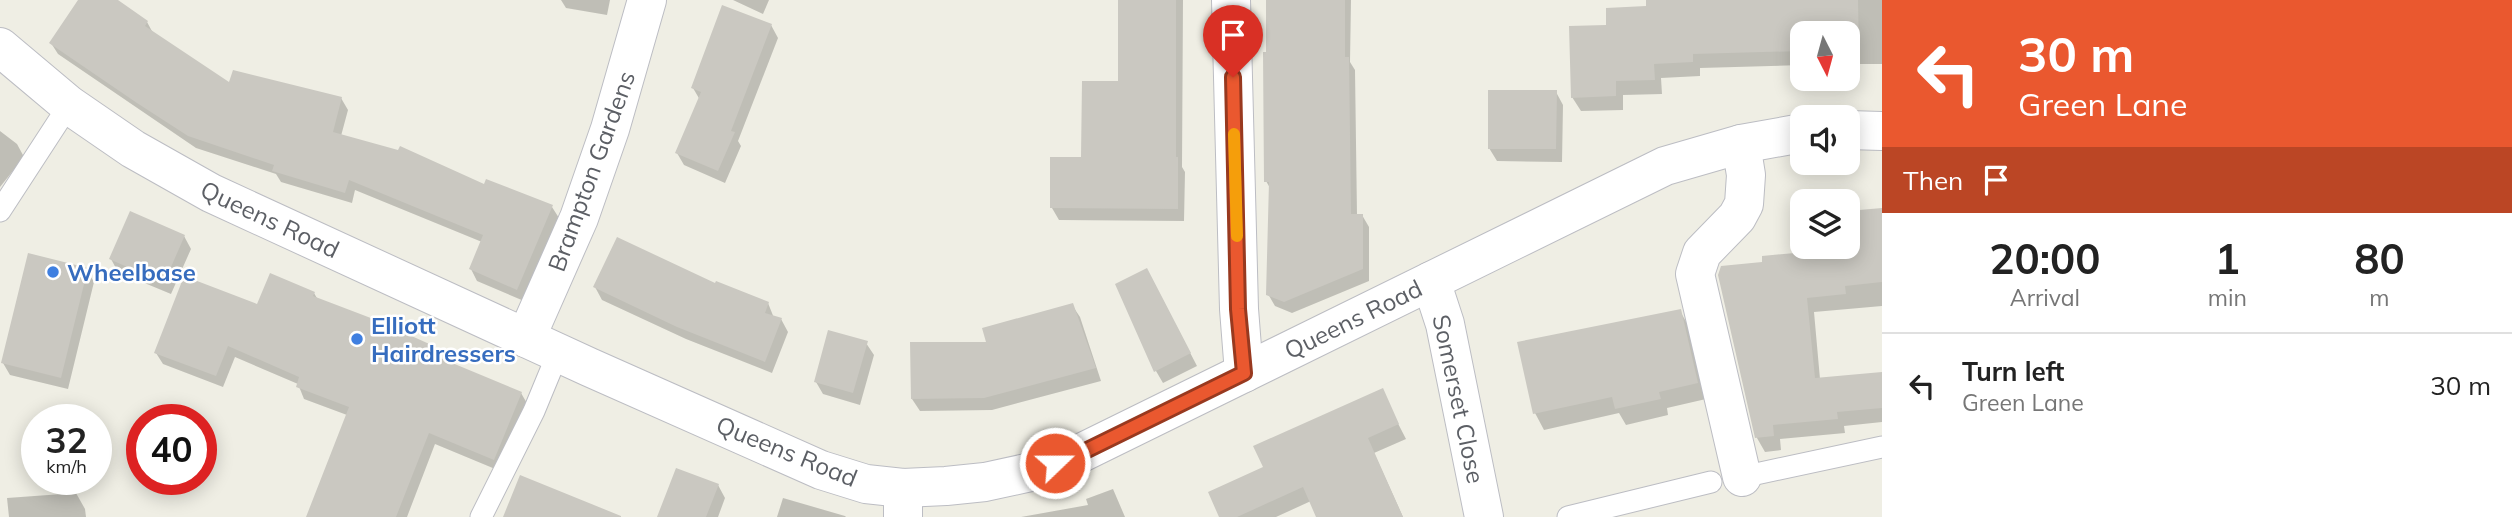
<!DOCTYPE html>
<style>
:root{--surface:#fff;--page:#f6f6f6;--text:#222;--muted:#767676;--line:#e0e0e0}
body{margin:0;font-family:Mulish,sans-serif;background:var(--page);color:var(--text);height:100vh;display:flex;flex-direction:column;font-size:26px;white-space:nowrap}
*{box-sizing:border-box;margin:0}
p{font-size:23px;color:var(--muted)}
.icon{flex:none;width:38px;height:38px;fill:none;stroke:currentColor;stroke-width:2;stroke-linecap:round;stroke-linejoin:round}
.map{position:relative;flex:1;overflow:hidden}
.drawer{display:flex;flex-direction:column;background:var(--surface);width:630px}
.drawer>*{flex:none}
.top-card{background:#ea582f;color:#fff;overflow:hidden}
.needle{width:46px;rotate:174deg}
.controls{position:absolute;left:1790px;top:21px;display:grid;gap:14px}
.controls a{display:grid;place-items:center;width:70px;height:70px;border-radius:14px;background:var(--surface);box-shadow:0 4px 18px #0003;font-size:35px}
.speed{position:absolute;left:21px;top:404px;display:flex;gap:14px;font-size:35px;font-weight:700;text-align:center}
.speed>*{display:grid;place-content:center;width:91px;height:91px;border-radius:50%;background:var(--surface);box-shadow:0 4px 18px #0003;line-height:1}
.speed small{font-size:18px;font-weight:400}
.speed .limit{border:10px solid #d22;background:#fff;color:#111}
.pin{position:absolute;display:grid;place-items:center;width:60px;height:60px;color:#fff;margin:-72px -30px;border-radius:50% 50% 50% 0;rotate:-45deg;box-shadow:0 0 7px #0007}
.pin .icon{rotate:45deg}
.me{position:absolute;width:77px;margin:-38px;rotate:68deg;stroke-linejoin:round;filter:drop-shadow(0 0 5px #0008)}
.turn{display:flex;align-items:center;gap:24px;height:147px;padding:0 21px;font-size:32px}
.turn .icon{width:91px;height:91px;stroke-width:2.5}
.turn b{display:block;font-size:49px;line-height:60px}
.then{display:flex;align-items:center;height:66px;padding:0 21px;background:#0003;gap:14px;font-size:26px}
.eta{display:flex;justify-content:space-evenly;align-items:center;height:119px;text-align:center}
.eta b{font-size:42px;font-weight:700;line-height:49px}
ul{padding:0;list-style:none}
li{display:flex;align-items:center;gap:21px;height:105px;padding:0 21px;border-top:2px solid var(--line)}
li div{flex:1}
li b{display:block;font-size:26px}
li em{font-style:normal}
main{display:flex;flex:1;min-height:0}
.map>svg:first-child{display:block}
</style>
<main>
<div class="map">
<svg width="1882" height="517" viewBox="0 0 1882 517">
<rect width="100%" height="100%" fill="#efeee4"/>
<path fill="#0003" d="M80,0h35l32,22 6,11 77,52 111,13 7,12 -7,26 143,51 68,20 7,11 -35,83 -47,-20 -6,-12 11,-27 -127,-52 -3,13 -71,-21 -5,-8 -80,-26 -138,-94 -7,-11z
M561,0h49l-3,15 -41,-7z
M733,0h36l-6,14z
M1120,0h63l-1,167 3,5 -1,49 -125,-1 -7,-12 31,-49 36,-76z
M1268,0h83l-1,62 5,8 2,145h5l7,12v54l-77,32 -17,-7 -7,-12 2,-106 -4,-7z
M1648,0h234v64h-34v-31h-46v32l-102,3v8l-39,2 1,16 -39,1v15l-42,1 -9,-14 36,-71 39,-18z
M771,25l7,13 -40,103 3,5 -16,37 -41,-18 -7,-12 23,-53 -7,-12z
M1556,92l7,13 -1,57 -65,-1 -8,-13z
M0,131l17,13 7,13 -24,30z
M1882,211v95l-68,6 6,67 62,-6v49l-38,4 1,7 -65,6 1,11 -16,2 -8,-14 7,-174 33,-10 -3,-32h8v25h46v-34z
M184,236l7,13 -20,45 -53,-22 -7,-13z
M86,269l8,13 -26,107 -58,-14 -7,-12z
M1154,283l43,83 -34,17 -7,-12z
M716,285l52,18 6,15 7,1 7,13 -16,41 -86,-34 -84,-39 -7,-13z
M314,293l4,7 117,48 7,13 79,32 7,12 -28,66 -65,-27 -28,73h-99l39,-102 -43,-16 -6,-15 -63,-27 -12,30 -60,-23 -7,-11 102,-47z
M1072,305l8,12 21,64 -109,29 -72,1 -8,-12 76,-56z
M1680,311l9,16 17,72 -39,9 1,7 -42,10 -7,-12 -75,17 -9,-17z
M866,343l8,12 -14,50 -37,-11 -7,-12z
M1387,402l19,37 -32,14 29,64h-85l-7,-16 -35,16h-55l45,-49z
M718,485l7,13 -7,19h-59z
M1113,489l12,28h-104l67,-12 -2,-6z
M76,493l9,16 1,8h-77l-2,-19z
M783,498l62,18 1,1h-69z"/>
<path fill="#cac8c1" d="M78,0h40l30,21 -3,5 84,56 4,-12 109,27 -9,35 65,18 2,-4 84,38 2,-5 67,26 -36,85 -48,-21 14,-34 -134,-55 -4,13 -73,-22 2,-6 -86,-29 -51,-33 -88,-60z
M1118,0h58v157h2v52l-128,-1v-51h31l1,-76h36z
M1266,0h79v57h4l2,157h12v55l-79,33 -18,-7 3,-113h-5l-1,-130h3z
M1646,0h212l1,50h-11v-17h-46v18l-109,3v8l-39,2 1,16 -39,1v15l-45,2 -2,-72 37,-1v-17l40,-2z
M722,5l50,19 -41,107 4,1 -17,39 -43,-18 26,-61 -10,-4z
M1488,90h69l-1,59h-68z
M1882,208v74l-37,4 1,8 -39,4 8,80 67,-6v36l-45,4 1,7 -65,6 1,11 -19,2 -37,-163 3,-9 41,-4v-6l33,-3 -3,-32 10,-1v27h46v-36z
M130,211l55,24 -21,48 -55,-24z
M617,237l98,46 1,-2 53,21 -4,11 17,5 -17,44 -88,-35 -84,-40z
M28,253l60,15 -27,110 -60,-15z
M1147,268l44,85 -37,19 -39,-88z
M270,273l45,19 -2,4 63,24 60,27 -3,8 89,37 -28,68 -65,-27 -33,84h-90l43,-110 -53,-20 3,-10 -71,-31 -12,30 -62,-23 30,-77 73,28z
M1073,303l23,65 -112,30 -73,1 -1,-57h76l-4,-14z
M1681,309l17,74 -39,9 2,7 -46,10 -3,-12 -79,17 -16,-72z
M828,330l40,11 -15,52 -39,-11z
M1383,388l16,36 -31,14 35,79h-87l-13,-30 -66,30h-18l-11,-25 55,-25 -10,-21z
M676,468l43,16 -13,33h-49z
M520,475l101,41v1h-118z"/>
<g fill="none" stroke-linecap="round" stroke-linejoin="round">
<g stroke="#bcbdc3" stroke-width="23">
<path id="service" d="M0,211l69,-106
M1742,477l140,-30
M481,517l53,-106 24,-58
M1568,517l143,-35"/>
</g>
<g stroke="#bcbdc3" stroke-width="40">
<path id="minor" d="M1231,0l8,309 5,64
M1741,144l5,31 -2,29 -7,13 -35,36 -7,21 47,203
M1431,281l14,43 39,193
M526,338l53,-120 31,-89 37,-129
M903,517v-29"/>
</g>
<g stroke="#bcbdc3" stroke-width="40">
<path id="tertiary" d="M0,47l69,58 64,44 78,44 378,174 232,103 45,14 37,4 43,-2 39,-4 46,-10 48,-18 586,-288 76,-22 61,-11
M1848,130l34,1"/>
</g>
<use href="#service" stroke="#fff" stroke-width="21"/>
<use href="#minor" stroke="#fff" stroke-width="38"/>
<use href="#tertiary" stroke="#fff" stroke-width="38"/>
</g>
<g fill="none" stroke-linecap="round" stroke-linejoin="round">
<g stroke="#98391f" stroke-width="18">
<path id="route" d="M1055,463l24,-9 165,-81 -6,-64 -5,-232"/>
</g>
<use href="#route" stroke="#ea582f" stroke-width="12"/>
<path stroke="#f59e0b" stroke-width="12" d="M1234,134l3,102"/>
</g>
<g fill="#3f7fe0" stroke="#fff" stroke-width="2.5">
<circle cx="53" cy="272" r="7"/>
<circle cx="357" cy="339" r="7"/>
</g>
<g text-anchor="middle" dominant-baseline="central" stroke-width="5" stroke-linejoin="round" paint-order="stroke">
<g font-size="24" fill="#5c5f65" stroke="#fff">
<text transform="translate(591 171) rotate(-70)">Brampton Gardens</text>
<text transform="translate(270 219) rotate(25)">Queens Road</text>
<text transform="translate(1353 319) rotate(-26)">Queens Road</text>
<text transform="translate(1459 399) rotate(78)">Somerset Close</text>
<text transform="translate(787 451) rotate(22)">Queens Road</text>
</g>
<g font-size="24" font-weight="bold" fill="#366cbe" stroke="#fff" text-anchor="start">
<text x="67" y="272">Wheelbase</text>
<text x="371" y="325">Elliott<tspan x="371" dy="28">Hairdressers</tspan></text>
</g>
</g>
</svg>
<div class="controls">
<a><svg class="needle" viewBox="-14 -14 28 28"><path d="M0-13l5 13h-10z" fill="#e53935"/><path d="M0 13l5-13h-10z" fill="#767676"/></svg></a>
<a><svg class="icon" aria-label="sound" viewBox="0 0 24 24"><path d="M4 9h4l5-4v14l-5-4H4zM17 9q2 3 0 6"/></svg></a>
<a><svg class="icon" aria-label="layers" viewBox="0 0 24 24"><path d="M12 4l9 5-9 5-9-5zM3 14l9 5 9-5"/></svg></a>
</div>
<div class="speed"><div>32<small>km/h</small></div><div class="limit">40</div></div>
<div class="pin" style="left:1233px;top:77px;background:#d93025"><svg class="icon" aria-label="arrive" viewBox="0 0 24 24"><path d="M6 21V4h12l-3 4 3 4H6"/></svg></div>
<svg class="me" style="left:1055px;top:463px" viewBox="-20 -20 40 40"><circle r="17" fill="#ea582f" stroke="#fff" stroke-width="3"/><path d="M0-11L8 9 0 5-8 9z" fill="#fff"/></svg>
</div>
<section class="drawer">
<div class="top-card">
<div class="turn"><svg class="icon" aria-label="left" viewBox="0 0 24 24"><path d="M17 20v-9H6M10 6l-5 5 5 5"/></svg><div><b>30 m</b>Green Lane</div></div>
<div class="then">Then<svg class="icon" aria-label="arrive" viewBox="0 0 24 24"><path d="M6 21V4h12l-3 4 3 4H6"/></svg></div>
</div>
<div class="eta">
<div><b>20:00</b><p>Arrival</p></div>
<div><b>1</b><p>min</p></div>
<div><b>80</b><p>m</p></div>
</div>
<ul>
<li><svg class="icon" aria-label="left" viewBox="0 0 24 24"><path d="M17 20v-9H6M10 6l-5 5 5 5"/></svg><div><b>Turn left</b><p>Green Lane</p></div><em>30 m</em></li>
</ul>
</section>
</main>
